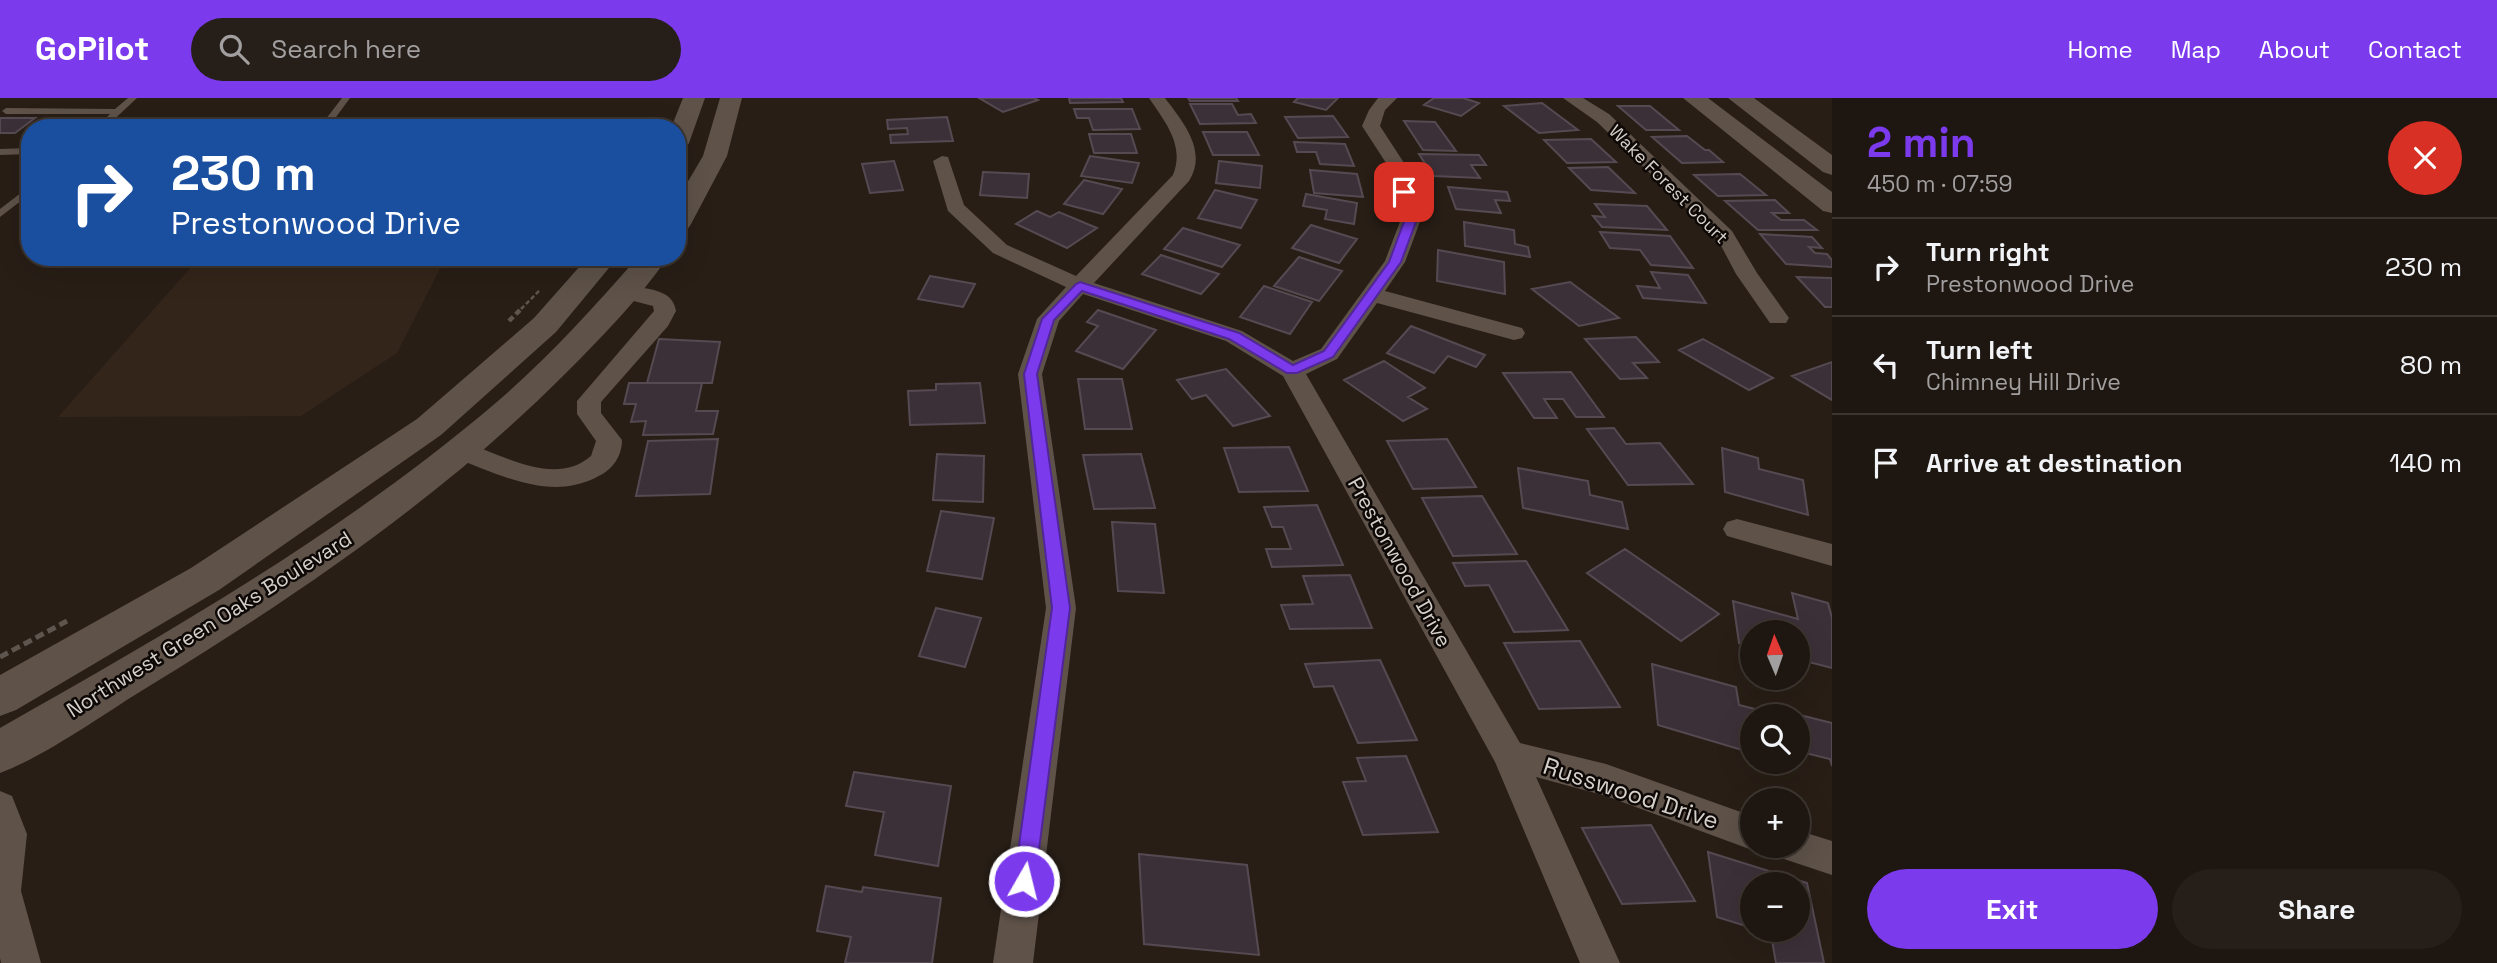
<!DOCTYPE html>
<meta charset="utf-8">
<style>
:root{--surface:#1e1610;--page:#261f19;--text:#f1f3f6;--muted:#a19f9f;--line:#3c3530;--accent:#7c3aed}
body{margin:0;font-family:"Space Grotesk",sans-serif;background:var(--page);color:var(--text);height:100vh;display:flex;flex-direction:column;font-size:26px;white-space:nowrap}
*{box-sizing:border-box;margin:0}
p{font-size:23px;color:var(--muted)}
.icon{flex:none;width:38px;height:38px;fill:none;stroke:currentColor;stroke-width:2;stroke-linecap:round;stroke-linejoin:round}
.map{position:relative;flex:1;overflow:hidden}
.drawer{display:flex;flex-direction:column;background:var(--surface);width:665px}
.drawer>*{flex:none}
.guide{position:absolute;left:21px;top:21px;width:665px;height:147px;border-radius:28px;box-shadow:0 7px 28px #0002,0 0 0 2px var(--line);background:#1a4fa0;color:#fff;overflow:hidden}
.needle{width:46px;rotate:358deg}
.controls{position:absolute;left:1740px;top:522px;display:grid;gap:14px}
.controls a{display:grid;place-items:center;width:70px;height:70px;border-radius:50%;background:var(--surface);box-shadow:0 7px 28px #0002,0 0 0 2px var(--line);font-size:35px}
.pin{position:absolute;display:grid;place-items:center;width:60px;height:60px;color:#fff;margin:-30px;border-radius:14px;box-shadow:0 4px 10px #0006}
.me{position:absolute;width:77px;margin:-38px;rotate:8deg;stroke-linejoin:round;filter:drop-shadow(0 0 5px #0008)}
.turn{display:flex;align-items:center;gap:24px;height:147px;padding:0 35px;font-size:32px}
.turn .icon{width:91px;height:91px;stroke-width:2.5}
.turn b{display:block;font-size:49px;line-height:60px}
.round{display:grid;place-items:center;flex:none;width:74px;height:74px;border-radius:37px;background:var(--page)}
.summary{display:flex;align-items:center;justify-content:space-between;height:119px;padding:0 35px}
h1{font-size:42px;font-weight:700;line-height:52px;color:var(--accent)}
.primary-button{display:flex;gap:14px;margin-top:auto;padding:14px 35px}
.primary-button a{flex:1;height:80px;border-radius:42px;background:var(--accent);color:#fff;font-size:28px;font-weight:700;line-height:80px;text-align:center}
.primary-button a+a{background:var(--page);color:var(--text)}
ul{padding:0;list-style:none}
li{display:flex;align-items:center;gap:21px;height:98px;padding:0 35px;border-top:2px solid var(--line)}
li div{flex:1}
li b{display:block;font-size:26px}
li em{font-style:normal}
header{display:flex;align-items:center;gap:42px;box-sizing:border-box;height:98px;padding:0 35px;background:var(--accent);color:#fff}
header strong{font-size:33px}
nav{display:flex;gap:38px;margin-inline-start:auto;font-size:24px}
.search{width:490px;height:63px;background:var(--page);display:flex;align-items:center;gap:18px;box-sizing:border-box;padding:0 24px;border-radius:38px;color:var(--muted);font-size:26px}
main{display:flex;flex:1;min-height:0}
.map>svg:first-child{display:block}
</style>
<header>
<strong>GoPilot</strong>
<div class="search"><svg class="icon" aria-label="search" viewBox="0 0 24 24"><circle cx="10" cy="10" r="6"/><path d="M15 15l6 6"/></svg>Search here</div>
<nav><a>Home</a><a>Map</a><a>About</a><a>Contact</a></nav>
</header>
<main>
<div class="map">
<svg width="1832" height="865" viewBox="0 0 1832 865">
<rect width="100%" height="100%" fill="#281e16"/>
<path fill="#34251a" d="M200,159h246l-49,96 -96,63 -243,1z"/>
<path fill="#3c3038" stroke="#564a52" stroke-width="2" d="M979,0h55l4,2 -35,12z
M1069,0h52l2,4 -53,1z
M1188,0h48l2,3h-48z
M1298,0h40l-12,12 -32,-8z
M1434,0h29l16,5 -18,13 -37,-11z
M1542,5l36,27 -39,3 -35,-27z
M1190,6h42l6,11 13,-1 5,9 -56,1z
M1618,8h32l29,24h-33z
M1074,11h58l8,20 -47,1 -4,-12h-12z
M1333,18l15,21 -50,1 -13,-21z
M947,19l6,24 -62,2 -1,-8 18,-1 -1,-6 -19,1 -1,-9z
M0,20h35l-20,15h-15z
M1404,23l31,1 21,29 -33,-1z
M1203,34h44l12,23h-46z
M1089,36h42l6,19h-43z
M1687,38l18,14h4l14,12 -41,1 -30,-26z
M1591,41l25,23 -49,1 -23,-23z
M1294,44l51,2 9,22 -34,-2 -4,-12h-19z
M1419,56l60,1 7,10h-15l9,13 -47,-2z
M1090,58l49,7 -7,20 -51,-7z
M894,63l9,29 -33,3 -8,-29z
M1219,63l43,5 -2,22 -44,-5z
M1608,69l27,26 -44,-3 -22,-22z
M1310,72l47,4 6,23 -49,-4z
M983,74l46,2 -2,24 -47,-3z
M1740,76l26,21 -48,1 -24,-21z
M1084,82l38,9 -19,25 -39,-10z
M1448,89l59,5 3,9 -15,-1 6,13 -45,-4z
M1215,92l42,10 -16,28 -43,-10z
M1306,96l51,9 -3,21 -29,-5 2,-9 -24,-4z
M1775,102l14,13h-17l9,7h23l13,10h-59l-33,-29z
M1595,106l52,2 20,24 -65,-3 -9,-11 12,1z
M1037,113l13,6 9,-5 38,16 -30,20 -51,-24z
M1464,124l50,8 1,14 13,3 2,10 -65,-11z
M1311,127l46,14 -18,24 -47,-15z
M1183,130l57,17 -18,22 -58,-18z
M1600,134l70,4 23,32 -42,-3 -11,-15 -30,-2z
M1760,136l52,3 10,11 -13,-1 6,6 12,1 5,6v7l-46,-3z
M1438,152l66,12 1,32 -68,-13z
M1161,157l58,19 -18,20 -59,-20z
M1299,159l43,14 -23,30 -45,-15z
M1651,174l37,3 18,28 -63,-5 -6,-12 23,2z
M930,178l45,8 -12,23 -45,-8z
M1797,179l35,1v29h-7z
M1570,184l49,36 -40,8 -47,-37z
M1264,188l48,16 -22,32 -50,-17z
M1098,212l58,20 -33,39 -47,-18 22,-25 -11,-4z
M1411,228l74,29 -9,12 -28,-11 -14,17 -47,-20z
M1636,239l23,25 -26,1 14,15 -27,1 -35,-40z
M659,241l61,3 -8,41h-65z
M1703,241l70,39 -24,12 -70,-40z
M1384,263l41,27 -17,9 19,12 -24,12 -59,-41z
M1832,264v38l-40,-24z
M1226,271l44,47 -37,10 -27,-31 -14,4 -15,-19z
M1571,274l33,45h-28l-13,-18h-19l13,19h-23l-31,-45z
M1078,281h44l10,50h-47z
M629,285h73l-6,28h22l-5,23 -70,1 3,-14 -15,1 5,-18h-12z
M980,285l5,40 -75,2 -2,-34 28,-1v-6z
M1614,330l12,16 34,-1 33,41 -65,1 -41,-56z
M718,341l-8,55 -74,2 12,-55z
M1447,341l29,48 -63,2 -26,-48z
M1289,349l19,44 -69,1 -15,-44z
M1722,350l36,10 1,11 44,11 5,35 -83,-23z
M937,356l47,2 -1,46 -50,-2z
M1141,356l14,54 -61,1 -11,-54z
M1518,370l70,13 2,14 32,7 6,27 -105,-21z
M1482,398l35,58 -64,2 -31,-58z
M1317,407l26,60 -71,2 -6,-18h25l-8,-22h-11l-8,-20z
M941,413l53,7 -12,61 -55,-8z
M1112,424l43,2 9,69 -46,-2z
M1625,451l94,65 -38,27 -94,-68z
M1526,463l42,69 -54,2 -25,-47 -24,1 -12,-23z
M1350,477l22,53 -82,1 -9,-24 32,-1 -10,-28z
M1792,495l36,10 4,15v50l-35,-9v-27h-45v14l-13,-3 -6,-42 65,18z
M936,510l45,10 -16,49 -46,-11z
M1580,543l40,66 -81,2 -35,-66z
M1380,562l37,80 -59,3 -25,-57 -19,1 -9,-23z
M1652,566l84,23 3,18 24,6 1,5h-12v37l-94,-28z
M1784,613l48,12v43l-2,-7 -33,-8v-35h-12z
M1406,658l32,76 -75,3 -20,-53 23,-1 -9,-23z
M854,674l97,14 -13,80 -63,-11 9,-43 -38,-6z
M1651,727l44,76 -73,3 -40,-76z
M1708,754l99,31 17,80h-48l-5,-28 -17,-6h43v-45h-45v44l-35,-11z
M1139,756l108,11 12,90 -115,-11z
M826,788l36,6 1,-5 78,11 -9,65h-87l6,-26 -34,-6z"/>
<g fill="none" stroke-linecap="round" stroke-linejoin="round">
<path stroke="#5e554e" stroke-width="2.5" stroke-dasharray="4.5 2.5" stroke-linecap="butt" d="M521,211l19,-19"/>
<path stroke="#5e554e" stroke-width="4.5" stroke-dasharray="6 3.5" stroke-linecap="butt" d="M509,223l13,-13"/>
<path stroke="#5e554e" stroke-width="5" stroke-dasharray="9 4.5" stroke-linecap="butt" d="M0,559l67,-36"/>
<path fill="#5e5249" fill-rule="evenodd" d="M128,0h9l-32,30h-9l14,-14h-104l-4,-3 4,-3 109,1z
M342,0h8l-22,30h-9z
M30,50v6l-30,1v-6z
M30,88v8l-30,23v-8z"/>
<path fill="#5e5249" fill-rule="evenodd" d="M1149,0h16c18,24 43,53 24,83l-95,102 148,48 51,30 28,-12 64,-88 16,-42 -13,-53 -26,-40 7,-16 9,-12h19l-12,12 -5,16 26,40 15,53 -16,43 -20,29 137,37 3,5 -3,5 -8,2 -137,-37 -40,56 -31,15 214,369 86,21 146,52v29h12l-12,5 -146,-54 -70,-19 84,186h-40l-85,-201 -212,-386 -57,-35 -143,-47 -24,27 -17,53 34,234 -43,355h-40l53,-355 -28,-234 19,-55 29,-32 -73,-34 -45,-42 -15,-50 9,-5 6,1 16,48 43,40 69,31 97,-101c12,-30 -8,-53 -24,-77z
M1563,0h20l26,16 123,117 25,42 32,45 -3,5h-16l-34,-49 -19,-36 -120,-116z
M626,187c19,4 47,3 50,26l-8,15 -67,76v11l21,27c0,18 -11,31 -27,38 -47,23 -97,-4 -142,-21l-4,-6 4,-6 9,-3c39,11 92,46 129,14l5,-15 -19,-27v-13l77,-90 -1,-5 -35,-9 -3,-5 3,-5z
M1737,421l95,25v22l-105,-30 -4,-7 4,-7z
M0,693l12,5 15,38 -6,57 20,72h-40l-1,-5z
M1797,732l35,11v34l-54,-18 -5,-12h24z"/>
<path fill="#5e5249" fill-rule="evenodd" d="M683,0h22l-16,45 -3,5 -9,2v-22h-6z
M720,0h22l-15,58 -36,68 -4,6 -10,2v-32l26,-44z
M1683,0h25l124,94v21l-9,-2z
M1728,0h26l78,57v20l-9,-3z
M588,159h30l-62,75 -115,103 -222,155 -203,120 -16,6v-41l191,-107 226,-149 117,-101z
M638,159h30c-29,42 -66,80 -102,116 -123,123 -266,221 -415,312 -45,27 -103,70 -151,88v-45c173,-98 346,-197 498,-327 51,-44 96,-94 140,-144z"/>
</g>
<path fill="#7c3aed" stroke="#51269a" stroke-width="2" d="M1404,91l6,3 7,27 -16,43 -68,95 -36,16h-10l-58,-34 -147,-48 -28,29 -17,54 33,234 -35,273 -3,7 -8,3 -7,-3 -3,-7 38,-273 -28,-234 18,-55 34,-35 4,-2 159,51 54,32 31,-14 65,-89 16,-43 -6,-27z"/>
<g text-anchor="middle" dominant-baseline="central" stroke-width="5" stroke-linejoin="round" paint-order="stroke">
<g font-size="18" fill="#d6d0ca" stroke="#0e0906">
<text transform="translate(1669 86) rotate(45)">Wake Forest Court</text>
</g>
<g font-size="21" fill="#d6d0ca" stroke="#0e0906">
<text transform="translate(1400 464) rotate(61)">Prestonwood Drive</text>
<text transform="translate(209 526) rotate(-32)">Northwest Green Oaks Boulevard</text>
</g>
<g font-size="24" fill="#d6d0ca" stroke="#0e0906">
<text transform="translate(1631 695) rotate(18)">Russwood Drive</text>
</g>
</g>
</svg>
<div class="controls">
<a><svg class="needle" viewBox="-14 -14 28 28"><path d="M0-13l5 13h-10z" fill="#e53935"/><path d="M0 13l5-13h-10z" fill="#a19f9f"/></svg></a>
<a><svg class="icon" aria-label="search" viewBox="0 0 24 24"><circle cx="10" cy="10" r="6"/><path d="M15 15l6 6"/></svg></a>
<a>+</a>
<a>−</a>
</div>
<div class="pin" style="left:1404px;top:94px;background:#d93025"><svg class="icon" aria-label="arrive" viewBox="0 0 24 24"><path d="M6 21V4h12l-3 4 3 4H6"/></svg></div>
<svg class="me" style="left:1024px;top:783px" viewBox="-20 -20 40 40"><circle r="17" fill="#7c3aed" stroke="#fff" stroke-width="3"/><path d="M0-11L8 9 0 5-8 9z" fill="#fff"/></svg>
<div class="guide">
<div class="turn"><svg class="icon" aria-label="right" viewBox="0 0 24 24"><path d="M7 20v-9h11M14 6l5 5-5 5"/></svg><div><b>230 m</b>Prestonwood Drive</div></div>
</div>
</div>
<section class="drawer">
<div class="summary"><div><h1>2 min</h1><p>450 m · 07:59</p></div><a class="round" style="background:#d93025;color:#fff"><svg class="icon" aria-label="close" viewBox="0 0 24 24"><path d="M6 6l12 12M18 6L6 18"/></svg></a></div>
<ul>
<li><svg class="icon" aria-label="right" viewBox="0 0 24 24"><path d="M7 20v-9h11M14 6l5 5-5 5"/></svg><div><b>Turn right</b><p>Prestonwood Drive</p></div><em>230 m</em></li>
<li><svg class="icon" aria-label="left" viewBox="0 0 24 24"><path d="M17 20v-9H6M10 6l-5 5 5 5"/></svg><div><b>Turn left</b><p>Chimney Hill Drive</p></div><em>80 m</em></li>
<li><svg class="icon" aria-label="arrive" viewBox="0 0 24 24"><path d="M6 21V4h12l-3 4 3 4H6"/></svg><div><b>Arrive at destination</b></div><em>140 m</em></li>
</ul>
<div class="primary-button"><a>Exit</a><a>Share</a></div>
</section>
</main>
